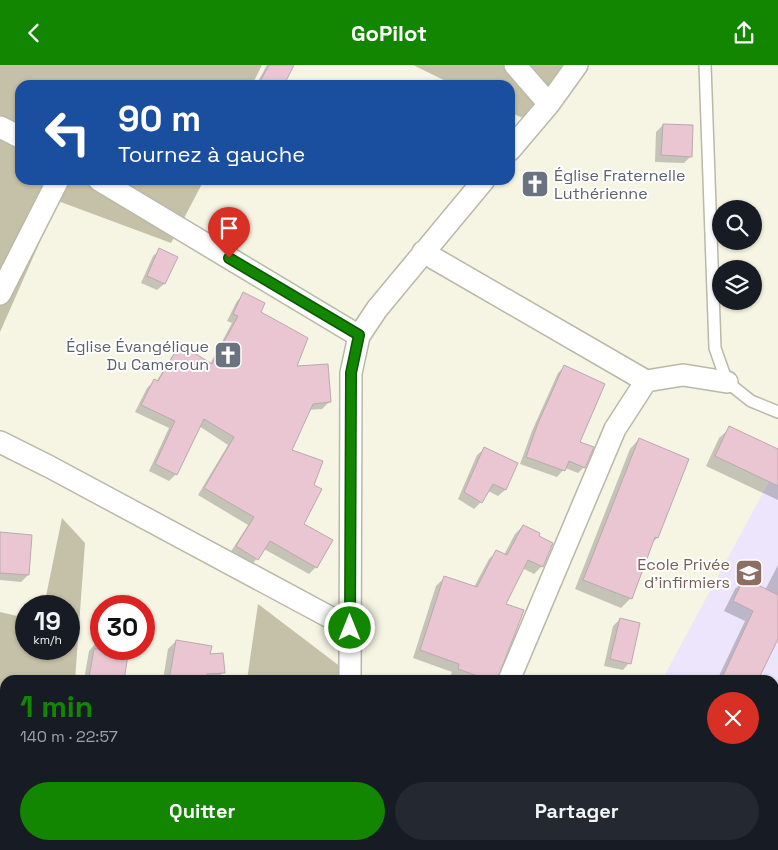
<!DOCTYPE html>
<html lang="fr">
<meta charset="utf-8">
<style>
:root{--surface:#171b24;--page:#242831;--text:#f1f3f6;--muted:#9ea1a6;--accent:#138600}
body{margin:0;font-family:"Space Grotesk",sans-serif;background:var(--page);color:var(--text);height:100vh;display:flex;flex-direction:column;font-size:19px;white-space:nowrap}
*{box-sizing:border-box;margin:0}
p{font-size:16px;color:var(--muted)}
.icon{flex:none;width:28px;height:28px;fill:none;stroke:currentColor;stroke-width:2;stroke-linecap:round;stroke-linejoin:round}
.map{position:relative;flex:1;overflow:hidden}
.drawer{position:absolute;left:0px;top:610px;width:779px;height:175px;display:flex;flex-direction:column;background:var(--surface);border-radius:15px 15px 0 0;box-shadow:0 1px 4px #0004}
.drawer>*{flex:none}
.banner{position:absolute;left:15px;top:15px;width:500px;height:105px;border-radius:15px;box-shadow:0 1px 4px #0004;background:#1a4fa0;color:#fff;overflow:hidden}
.controls{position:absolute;left:712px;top:135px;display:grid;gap:10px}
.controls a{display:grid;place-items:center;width:50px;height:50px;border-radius:50%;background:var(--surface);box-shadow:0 1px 4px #0004;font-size:25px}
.speed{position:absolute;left:15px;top:530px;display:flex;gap:10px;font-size:25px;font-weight:700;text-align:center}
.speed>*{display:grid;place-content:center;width:65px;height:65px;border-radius:50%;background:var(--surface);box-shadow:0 1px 4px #0004;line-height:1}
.speed small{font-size:12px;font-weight:400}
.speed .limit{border:8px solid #d22;background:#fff;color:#111}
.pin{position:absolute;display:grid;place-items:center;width:42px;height:42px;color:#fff;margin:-51px -21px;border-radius:50% 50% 50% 0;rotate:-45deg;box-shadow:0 0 5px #0007}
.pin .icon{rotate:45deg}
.me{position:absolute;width:55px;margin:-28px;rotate:0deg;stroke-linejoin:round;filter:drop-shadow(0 0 4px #0008)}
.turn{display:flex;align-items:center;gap:18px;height:105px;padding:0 20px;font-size:22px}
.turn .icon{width:65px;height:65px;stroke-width:2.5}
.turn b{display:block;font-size:35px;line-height:42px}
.round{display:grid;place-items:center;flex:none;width:52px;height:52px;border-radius:26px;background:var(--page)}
.head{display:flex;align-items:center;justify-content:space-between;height:85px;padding:0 20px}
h1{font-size:30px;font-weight:700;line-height:38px;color:var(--accent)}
.cta{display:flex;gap:10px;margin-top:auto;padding:10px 20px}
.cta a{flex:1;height:58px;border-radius:30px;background:var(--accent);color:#fff;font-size:20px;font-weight:700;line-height:58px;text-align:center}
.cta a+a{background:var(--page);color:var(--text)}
header{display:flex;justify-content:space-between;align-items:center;height:65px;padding:0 20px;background:var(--accent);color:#fff;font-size:22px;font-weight:700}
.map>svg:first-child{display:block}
</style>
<header><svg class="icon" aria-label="back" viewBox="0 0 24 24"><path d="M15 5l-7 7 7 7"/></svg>GoPilot<svg class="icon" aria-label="share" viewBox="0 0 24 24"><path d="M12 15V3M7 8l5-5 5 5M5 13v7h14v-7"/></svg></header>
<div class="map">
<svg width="778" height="785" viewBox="0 0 778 785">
<rect width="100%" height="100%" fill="#f6f4e3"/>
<path fill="#ece5fb" d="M778,400v355l-4,-1v-139h-112z"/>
<path fill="#c5c1a8" d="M0,0h262l-10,20h-232v95h184l-33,63 -113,-42 -58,131z
M413,0h157l-37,58 -23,-11v-27h-56z
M62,453l23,25 -10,137h-70v165h54l-1,5h-58v-238l26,6v31h43v-43h-25z
M258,539l100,76h-111z
M774,754l4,1v30h-555v-5h551z"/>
<path fill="#0003" d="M267,0h26l-11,20h-26z
M663,60l28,31 -7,7 -29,-1 1,-30z
M360,115h16l-5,5z
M160,185l16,8 -12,26 -7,6 -16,-7 12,-27z
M244,229l15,19 36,55 34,34 -7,7 -14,1 -18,41 23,35 -10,38 13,43 -7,7 -45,-25 -13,17 -21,-13 18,-28 -50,-30 30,-50 -29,-19 -23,48 -7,7 -20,-10 20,-43 -34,-16 12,-24 7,-7 2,1 18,-29 7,-7 29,18 22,-41 -5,-2 10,-20z
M564,302l20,100 -6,6 -13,-5 -8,9 -37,-13 12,-33 26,-58z
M730,363l48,23v49l-72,-34 13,-28z
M639,374l18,99 -5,5 -21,55 -10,10 -46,-19 55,-140z
M484,384l21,41 -7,6 -10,-5 -7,11 -7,7 -16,-10 19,-44z
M523,461l19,40 -8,8 -12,-6 -18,37 -8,75h-37l-9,-3 2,-5 -39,-14 23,-72 8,-8 30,9 15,-28 8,-8 7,4 11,-21z
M0,469l28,41 -7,7 -21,-2z
M778,500v71l-21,44h-40l28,-59 -21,-10 11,-22 10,-9 20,10z
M620,554l9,44 -6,7 -19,-4 9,-40z
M176,576l33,15 14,16 -3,4v4h-57l5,-31z
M95,579l6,1v4l27,1 -5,30h-39l5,-29z
M774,690l4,2 -4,12z
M168,780h35v5h-35z"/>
<path fill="#e9c6d2" stroke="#baa9af" d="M269,0h25l-10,20h-26z
M663,59l30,1 -1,32 -31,-2z
M159,183l19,9 -13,27 -18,-8z
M243,227l22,11 -4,9 47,26 -11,28 31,-2 3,38 -18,2 -21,46 31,11 -9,24 8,4 -18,35 29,16 -16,28 -47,-27 -12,19 -22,-14 18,-29 -50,-29 30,-51 -30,-18 -27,56 -22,-11 20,-43 -34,-16 13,-26 4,2 22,-37 32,20 26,-48 -5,-2z
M564,300l41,19 -25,58 14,5 -9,21 -16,-7 -4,10 -39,-14 12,-34z
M729,361l49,23v37l-63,-30z
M639,373l50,21 -31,79 -3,-1 -23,62 -49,-19z
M484,382l34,16 -12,27 -13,-6 -11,19 -18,-11z
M523,460l17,8 -1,3 14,7 -10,24 -15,-7 -22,44 18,6 -27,70h-8l-31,-11 1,-5 -39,-14 24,-74 33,11 19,-37 11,5z
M0,467l32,3 -3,40 -29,-2z
M744,513l34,17v44l-20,41h-37l32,-69 -20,-10z
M620,553l20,5 -9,41 -21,-5z
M176,575l36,6 -2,8 13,-1 2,20 -18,1 -1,6h-37z
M94,584h35l-5,31h-19l-16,-3z"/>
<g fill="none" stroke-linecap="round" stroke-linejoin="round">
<g stroke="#bab8a8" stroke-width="14">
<path id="service" d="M705,0l10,283 12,34 24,19 27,11"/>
</g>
<g stroke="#bab8a8" stroke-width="24">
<path id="minor" d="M515,0l34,39
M0,62l20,10
M510,85l39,-46 28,-39
M99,115l260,156
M423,187l223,129 37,-6 44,7
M0,229l58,-114
M0,377l50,25 300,161
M350,615l1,-307 8,-37 18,-27 107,-129
M509,615l106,-251 31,-48
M353,780v5"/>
</g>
<use href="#service" stroke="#fff" stroke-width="11"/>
<use href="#minor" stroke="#fff" stroke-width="21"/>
</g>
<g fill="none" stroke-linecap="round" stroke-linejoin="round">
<g stroke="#0c5700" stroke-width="12">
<path id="route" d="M229,193l130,77 -8,38 -1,255"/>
</g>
<use href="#route" stroke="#138600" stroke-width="9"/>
</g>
<defs>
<g id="church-square" transform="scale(1.4375)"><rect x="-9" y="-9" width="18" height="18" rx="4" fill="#6b7280" stroke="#fff"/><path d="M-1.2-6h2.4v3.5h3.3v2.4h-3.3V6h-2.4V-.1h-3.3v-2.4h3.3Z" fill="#fff"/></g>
<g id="school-square" transform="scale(1.4375)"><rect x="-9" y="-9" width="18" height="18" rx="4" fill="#8d6e63" stroke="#fff"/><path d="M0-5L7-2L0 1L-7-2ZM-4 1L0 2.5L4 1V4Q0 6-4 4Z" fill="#fff"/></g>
</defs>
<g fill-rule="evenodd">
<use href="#church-square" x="535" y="119"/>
<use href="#church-square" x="228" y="290"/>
<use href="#school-square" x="749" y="508"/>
</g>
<g text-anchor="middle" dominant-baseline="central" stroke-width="4" stroke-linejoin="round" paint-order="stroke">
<g font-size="16" fill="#5b616d" stroke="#fff" text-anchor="start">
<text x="554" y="110">Église Fraternelle<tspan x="554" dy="18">Luthérienne</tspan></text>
<text x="209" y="281" text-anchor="end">Église Évangélique<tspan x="209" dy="18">Du Cameroun</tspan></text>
</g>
<g font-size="16" fill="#785e54" stroke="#fff" text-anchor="end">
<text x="730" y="499">Ecole Privée<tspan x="730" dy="18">d'infirmiers</tspan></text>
</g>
</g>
</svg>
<div class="controls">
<a><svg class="icon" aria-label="search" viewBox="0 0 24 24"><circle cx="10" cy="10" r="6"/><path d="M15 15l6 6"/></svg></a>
<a><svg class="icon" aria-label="layers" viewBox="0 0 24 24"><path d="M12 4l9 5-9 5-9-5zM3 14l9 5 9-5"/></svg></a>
</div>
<div class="speed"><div>19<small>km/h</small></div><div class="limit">30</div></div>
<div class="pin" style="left:229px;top:193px;background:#d93025"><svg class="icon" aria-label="arrive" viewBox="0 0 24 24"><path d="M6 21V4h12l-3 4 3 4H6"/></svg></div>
<svg class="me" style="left:350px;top:563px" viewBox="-20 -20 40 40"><circle r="17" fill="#138600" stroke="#fff" stroke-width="3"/><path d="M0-11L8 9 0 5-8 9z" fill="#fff"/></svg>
<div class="banner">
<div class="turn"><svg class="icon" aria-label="left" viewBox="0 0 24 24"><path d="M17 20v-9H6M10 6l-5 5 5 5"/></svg><div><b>90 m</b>Tournez à gauche</div></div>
</div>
<section class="drawer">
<div class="head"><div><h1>1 min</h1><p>140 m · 22:57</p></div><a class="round" style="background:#d93025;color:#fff"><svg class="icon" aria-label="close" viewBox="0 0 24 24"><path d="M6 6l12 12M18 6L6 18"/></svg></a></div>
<div class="cta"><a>Quitter</a><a>Partager</a></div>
</section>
</div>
